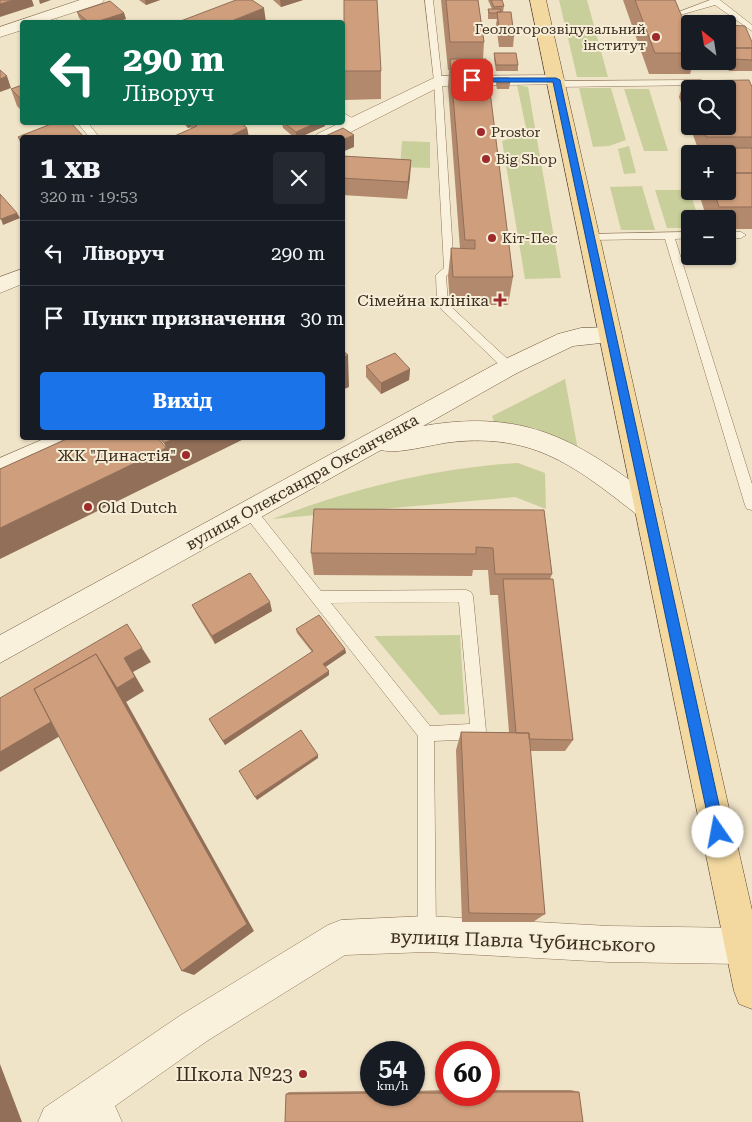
<!DOCTYPE html>
<html lang="uk">
<meta charset="utf-8">
<style>
:root{--surface:#171b24;--page:#242831;--text:#f1f3f6;--muted:#9ea1a6;--line:#363941;--accent:#1a73e8}
body{margin:0;font-family:"Roboto Serif",serif;background:var(--page);color:var(--text);height:100vh;display:flex;flex-direction:column;font-size:19px;white-space:nowrap}
*{box-sizing:border-box;margin:0}
p{font-size:16px;color:var(--muted)}
.icon{flex:none;width:28px;height:28px;fill:none;stroke:currentColor;stroke-width:2;stroke-linecap:round;stroke-linejoin:round}
.map{position:relative;flex:1;overflow:hidden}
.sheet{position:absolute;left:20px;top:135px;width:325px;height:305px;display:flex;flex-direction:column;background:var(--surface);border-radius:5px;box-shadow:0 1px 4px #0004}
.sheet>*{flex:none}
.hud{position:absolute;left:20px;top:20px;width:325px;height:105px;border-radius:5px;box-shadow:0 1px 4px #0004;background:#0b6e4f;color:#fff;overflow:hidden}
.needle{width:32px;rotate:330deg}
.buttons{position:absolute;left:681px;top:15px;display:grid;gap:10px}
.buttons a{display:grid;place-items:center;width:55px;height:55px;border-radius:5px;background:var(--surface);box-shadow:0 1px 4px #0004;font-size:25px}
.speed{position:absolute;left:360px;top:1041px;display:flex;gap:10px;font-size:25px;font-weight:700;text-align:center}
.speed>*{display:grid;place-content:center;width:65px;height:65px;border-radius:50%;background:var(--surface);box-shadow:0 1px 4px #0004;line-height:1}
.speed small{font-size:12px;font-weight:400}
.speed .limit{border:8px solid #d22;background:#fff;color:#111}
.pin{position:absolute;display:grid;place-items:center;width:42px;height:42px;color:#fff;margin:-21px;border-radius:10px;box-shadow:0 2px 8px #0006}
.me{position:absolute;width:55px;margin:-28px;rotate:348deg;stroke-linejoin:round;filter:drop-shadow(0 0 4px #0008)}
.turn{display:flex;align-items:center;gap:18px;height:105px;padding:0 20px;font-size:22px}
.turn .icon{width:65px;height:65px;stroke-width:2.5}
.turn b{display:block;font-size:35px;line-height:42px}
.round{display:grid;place-items:center;flex:none;width:52px;height:52px;border-radius:5px;background:var(--page)}
.head{display:flex;align-items:center;justify-content:space-between;height:85px;padding:0 20px}
h1{font-size:30px;font-weight:700;line-height:38px}
.primary-button{display:flex;gap:10px;margin-top:auto;padding:10px 20px}
.primary-button a{flex:1;height:58px;border-radius:5px;background:var(--accent);color:#fff;font-size:20px;font-weight:700;line-height:58px;text-align:center}
ul{padding:0;list-style:none}
li{display:flex;align-items:center;gap:15px;height:65px;padding:0 20px;border-top:1px solid var(--line)}
li div{flex:1}
li b{display:block;font-size:19px}
li em{font-style:normal}
.map>svg:first-child{display:block}
</style>
<div class="map">
<svg width="752" height="1122" viewBox="0 0 752 1122">
<rect width="100%" height="100%" fill="#f0e4c8"/>
<path fill="#c9cf9b" d="M559,0h28l21,77h-31z
M517,85l11,2 33,191 -36,1 -23,-138 25,-8z
M579,88h32l15,52 -17,6 -16,1z
M624,89h25l19,62h-24z
M402,141l28,1v26l-30,-1z
M629,146l7,27 -12,1 -6,-25z
M642,186l13,44h-34l-11,-43z
M655,190h34l10,29h-9v9h-23z
M565,379l13,71 -43,-22 -41,-6 -2,-6z
M518,463l27,10 1,36 -31,-12 -243,22c80,-30 161,-51 246,-56z
M460,635l5,79 -25,1 -66,-79z"/>
<g fill="none" stroke-linecap="round" stroke-linejoin="round">
<g stroke="#8d765c" stroke-width="1">
<path id="lane" d="M425,0h8l9,81 12,188 -8,7 2,28 65,60v6h-8l-68,-65 -1,-30 8,-7 -10,-187z
M710,0h10l32,25v6l-37,-26 -35,10 -4,-2z
M701,80l3,1v4l-147,2 -4,-3 4,-3z
M342,112l15,9v4h-6l-9,-6z
M79,122h8l13,16h-10l-10,-12z
M690,232v6l-15,1 77,245v26l-5,-1 -2,-4 -80,-266 -75,1 -5,-3 5,-3z
M728,232h13l5,3 -5,3h-13z
M46,438h17l-2,3 -61,28v-11z
M250,507l5,1 66,83 145,-1 5,2 2,4 13,135 -3,5 -5,3 -44,2 2,193 -3,6 -6,3 -6,-3 -3,-6v-198l-173,-220 -2,-4 2,-4zM459,602l11,122 -40,2 -99,-123z"/>
</g>
<g stroke="#8d765c" stroke-width="1">
<path id="street" d="M80,0h24l-2,3 -58,19h-22v8l-22,7v-10z
M556,75l6,1 3,4 -3,4 -121,2 -102,52h-24l2,-4 121,-58z
M22,269v15l-22,9v-16z
M427,916l182,10 134,2 9,4v28l-9,4 -134,-2 -182,-10 -82,3 -138,86 -92,65 7,16h-84l6,-14 137,-93 147,-90 13,-5z"/>
</g>
<g stroke="#6f573f" stroke-width="1">
<path id="secondary" d="M611,327l8,2 3,6 -3,6 -46,5 -56,27 -94,53c105,-18 155,15 235,75l4,8 -4,8 -9,3 -9,-3c-63,-49 -104,-84 -188,-75 -20,2 -54,13 -71,8l-381,213v-28l501,-274 57,-27 23,-6z"/>
</g>
<g stroke="#5b4430" stroke-width="1">
<path id="primary" d="M530,0h16l206,910v99l-13,-5 -5,-13z"/>
</g>
<use href="#lane" fill="#faf1dc" fill-rule="evenodd"/>
<use href="#street" fill="#faf1dc" fill-rule="evenodd"/>
<use href="#secondary" fill="#faf1dc" fill-rule="evenodd"/>
<use href="#primary" fill="#f3d9a0" fill-rule="evenodd"/>
</g>
<path fill="#b2896c" fill-rule="evenodd" d="M139,0h21l-14,5z
M273,0h30l-22,7z
M441,0h37l6,42 -1,17 30,218 -5,28h-58l-2,-29 3,-28 9,1 -12,-162 1,-17h-1z
M488,0h14l2,6 -1,6 11,24 -1,11h-14l-3,-23 1,-5h-9v-10h4z
M623,0h52l15,36v25h4l-4,13h-41z
M77,12l47,1 2,6 -11,3h-32l-4,-4z
M728,25l24,17v29h-23l-4,-10h3z
M494,53l24,12v6h-22l-2,-12z
M344,71h37v28l-36,1z
M497,78l13,5 -1,6h-12l-1,-5z
M684,81l68,6v142h-24v-10h-21l-8,-25 1,-3h28v-37h-28l-21,-57zM690,89l38,37h-38z
M22,85v26l-5,-5 -6,-17z
M182,122h58l7,6 2,10h-79l21,-9v-2l-3,1z
M282,122h43v4l-27,12h-3l-12,-10z
M18,137l4,1v10z
M342,156l69,4 -1,17 -3,22 -65,-4z
M366,366l44,3 -1,11 -28,14 -15,-17z
M544,510l8,64 -2,5 23,161 -8,11h-35l15,163 -12,8h-71l-6,-172 5,-18h48l-11,-137h-8l-2,-25h-15l-1,6 -158,-1 -3,-22z
M192,605l80,6 -57,33 -19,-31z
M296,629l49,20 1,4 -21,14 4,4v4l-104,70 -14,-22 101,-71 -15,-19z
M446,1090v5h43v-5h82l8,2 4,30h-298l1,-28 3,-2 82,-1v4h43v-4z"/>
<path fill="#916f58" d="M13,0h19l2,6 -34,11v-13z
M39,0h12l-11,4z
M145,0h15l-14,5z
M280,0h23l-22,7z
M264,8l2,14h-37z
M124,13l2,6 -11,3h-19z
M7,76l4,12 -11,4v-13z
M22,97v8l-2,-7z
M187,122h3l1,5 -3,1z
M318,122h7v4l-27,12h-2v-6z
M247,128l2,10h-23z
M354,135v12l-12,5v-12z
M411,160l-1,17 -3,22 1,-17z
M17,213l3,5 -17,7 -2,-6z
M348,355l1,32 -7,3v-32z
M410,369l-1,11 -28,14v-11z
M176,438h70l-246,121v-31l166,-80 -2,-5z
M270,602l2,9 -57,33 -3,-8z
M142,648l9,14 -18,10 11,19 -18,11 -2,-4 130,233 -60,44 -12,-4 -117,-238 -65,39v-20l98,-94h26z
M345,649l1,4 -22,15 -1,-4z
M329,671v4l-104,70 -2,-4z
M318,755v3l-61,42 -2,-3z
M0,1064l22,58h-22z"/>
<path fill="#cf9f7d" stroke="#916f58" d="M0,0h13l-13,4z
M236,0h16l12,8 -35,14h-51z
M344,0h33l4,71h-37z
M446,0h32l6,42h-34z
M491,0h11l2,6 -10,1z
M635,0h40l15,36v17h-35z
M110,1l14,12 -28,9h-8l-11,-10z
M488,9h12l1,3h-4l1,1h-9z
M497,12h14l3,24 -14,-1z
M57,20l3,2h-9z
M728,25l17,1 7,16v6h-24v2z
M728,48h24v12l-19,-1z
M494,53h22l2,12h-22z
M450,59h36l27,218h-60l-2,-29 24,1v-9h-10z
M0,70l7,6 -7,3z
M497,78h12l1,5h-12z
M749,80l3,7v50h-46l-4,-11h26v-37h-38v6l-6,-14z
M22,85v12l-2,1 -9,-9z
M56,122h14l15,16h-63v4l-4,-5z
M193,122h47l7,6 -21,10h-56l27,-12z
M283,122h35l-22,10z
M343,128l11,7 -12,5v-2h-21z
M702,148h50v25h-24v-19h-24z
M342,156l69,4 -3,22 -66,-4z
M728,173h24v34h-33l-5,-16h14z
M0,194l17,19 -16,6h-1z
M342,350l6,5 -6,3z
M395,353l15,16 -29,14 -15,-17z
M69,438h89l8,10 -166,80v-59z
M160,438h16l-12,5z
M314,509l230,1 8,64h-57l-2,-26 -17,-1v7l-165,-1z
M250,573l20,29 -58,34 -20,-31z
M503,579h50l20,161 -44,-1v-6h-13z
M319,615l26,34 -22,15 6,7 -106,70 -14,-22 104,-68 -17,-22z
M127,624l15,24 -18,10 11,19 -18,11 -21,-34 -62,35 17,33 -51,30v-54z
M96,654l151,270 -65,47 -148,-282z
M301,730l17,25 -63,42 -16,-26z
M461,732l68,1 16,181 -76,-1z
M489,1092h90l4,30h-298l1,-28 85,-1v2h43v-2h32v2h43z"/>
<path fill="#1a73e8" stroke="#114b97" d="M556,78l4,2 165,752 -2,5 -5,2 -5,-2 -2,-5 -158,-750h-81l-3,-2 3,-2z"/>
<g fill="#9e2a2b" stroke="#f7eed8" stroke-width="2">
<circle cx="656" cy="37" r="5"/>
<circle cx="481" cy="132" r="5"/>
<circle cx="486" cy="159" r="5"/>
<circle cx="492" cy="238" r="5"/>
<path d="M497.5 292.5h5v5h5v5h-5v5h-5v-5h-5v-5h5z"/>
<circle cx="186" cy="455" r="5"/>
<circle cx="88" cy="507" r="5"/>
<circle cx="303" cy="1074" r="5"/>
</g>
<g text-anchor="middle" dominant-baseline="central" stroke-width="4" stroke-linejoin="round" paint-order="stroke">
<g font-size="14" fill="#3d2e20" stroke="#f7eed8" text-anchor="start">
<text x="646" y="29" text-anchor="end">Геологорозвідувальний<tspan x="646" dy="16">інститут</tspan></text>
<text x="491" y="132">Prostor</text>
<text x="496" y="159">Big Shop</text>
<text x="502" y="238">Кіт-Пес</text>
</g>
<g font-size="16" fill="#3d2e20" stroke="#f7eed8" text-anchor="end">
<text x="489" y="300">Сімейна клініка</text>
<text x="176" y="455">ЖК "Династія"</text>
<text x="98" y="507" text-anchor="start">Old Dutch</text>
</g>
<g font-size="16" fill="#3d2e20" stroke="#f7eed8">
<text transform="translate(302 482) rotate(-29)">вулиця Олександра Оксанченка</text>
</g>
<g font-size="19" fill="#3d2e20" stroke="#f7eed8">
<text transform="translate(523 941) rotate(2)">вулиця Павла Чубинського</text>
</g>
<g font-size="19" fill="#3d2e20" stroke="#f7eed8" text-anchor="end">
<text x="293" y="1074">Школа №23</text>
</g>
</g>
</svg>
<div class="buttons">
<a><svg class="needle" viewBox="-14 -14 28 28"><path d="M0-13l5 13h-10z" fill="#e53935"/><path d="M0 13l5-13h-10z" fill="#9ea1a6"/></svg></a>
<a><svg class="icon" aria-label="search" viewBox="0 0 24 24"><circle cx="10" cy="10" r="6"/><path d="M15 15l6 6"/></svg></a>
<a>+</a>
<a>−</a>
</div>
<div class="speed"><div>54<small>km/h</small></div><div class="limit">60</div></div>
<div class="pin" style="left:472px;top:80px;background:#d93025"><svg class="icon" aria-label="arrive" viewBox="0 0 24 24"><path d="M6 21V4h12l-3 4 3 4H6"/></svg></div>
<svg class="me" style="left:718px;top:832px" viewBox="-20 -20 40 40"><circle r="19" fill="#fff"/><path d="M0-13L10 11 0 6-10 11z" fill="#1a73e8"/></svg>
<div class="hud">
<div class="turn"><svg class="icon" aria-label="left" viewBox="0 0 24 24"><path d="M17 20v-9H6M10 6l-5 5 5 5"/></svg><div><b>290 m</b>Ліворуч</div></div>
</div>
<section class="sheet">
<div class="head"><div><h1>1 хв</h1><p>320 m · 19:53</p></div><a class="round"><svg class="icon" aria-label="close" viewBox="0 0 24 24"><path d="M6 6l12 12M18 6L6 18"/></svg></a></div>
<ul>
<li><svg class="icon" aria-label="left" viewBox="0 0 24 24"><path d="M17 20v-9H6M10 6l-5 5 5 5"/></svg><div><b>Ліворуч</b></div><em>290 m</em></li>
<li><svg class="icon" aria-label="arrive" viewBox="0 0 24 24"><path d="M6 21V4h12l-3 4 3 4H6"/></svg><div><b>Пункт призначення</b></div><em>30 m</em></li>
</ul>
<div class="primary-button"><a>Вихід</a></div>
</section>
</div>
